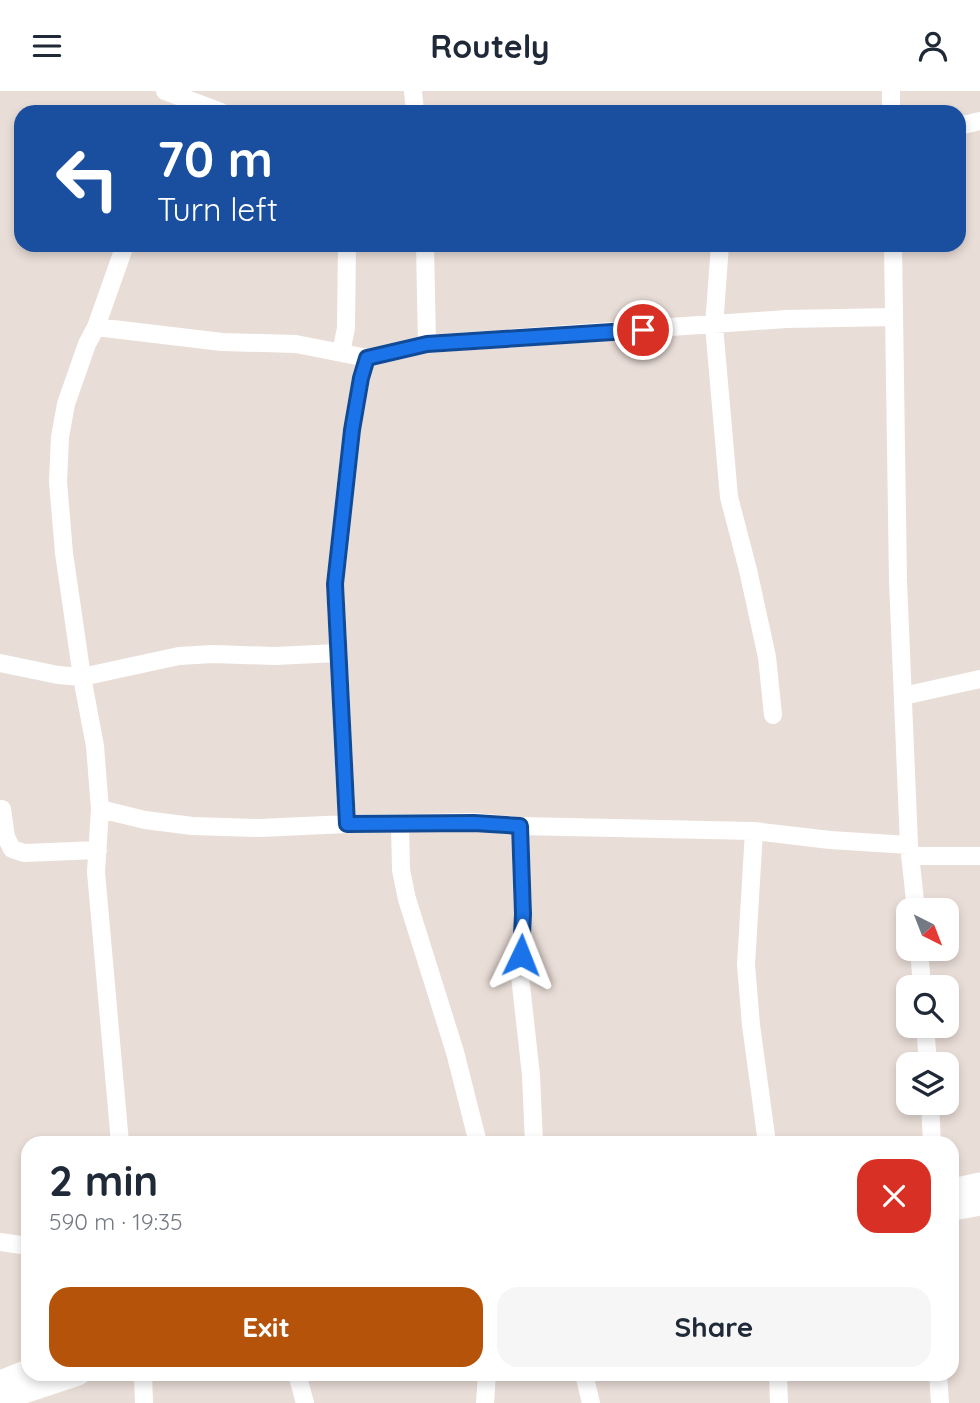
<!DOCTYPE html>
<meta charset="utf-8">
<style>
:root{--surface:#fff;--page:#f6f6f7;--text:#1f2937;--muted:#747a83;--accent:#b45309}
body{margin:0;font-family:Quicksand,sans-serif;background:var(--page);color:var(--text);height:100vh;display:flex;flex-direction:column;font-size:26px;white-space:nowrap}
*{box-sizing:border-box;margin:0}
p{font-size:23px;color:var(--muted)}
.icon{flex:none;width:38px;height:38px;fill:none;stroke:currentColor;stroke-width:2;stroke-linecap:round;stroke-linejoin:round}
.map{position:relative;flex:1;overflow:hidden}
.side{position:absolute;left:21px;top:1045px;width:938px;height:245px;display:flex;flex-direction:column;background:var(--surface);border-radius:21px;box-shadow:0 4px 10px #0003}
.side>*{flex:none}
.top-card{position:absolute;left:14px;top:14px;width:952px;height:147px;border-radius:21px;box-shadow:0 4px 10px #0003;background:#1a4fa0;color:#fff;overflow:hidden}
.needle{width:46px;rotate:138deg}
.buttons{position:absolute;left:896px;top:807px;display:grid;gap:14px}
.buttons a{display:grid;place-items:center;width:63px;height:63px;border-radius:14px;background:var(--surface);box-shadow:0 4px 10px #0003;font-size:35px}
.pin{position:absolute;display:grid;place-items:center;width:60px;height:60px;color:#fff;margin:-30px;border:4px solid #fff;border-radius:50%;box-shadow:0 2px 7px #0007}
.me{position:absolute;width:77px;margin:-38px;rotate:2deg;stroke-linejoin:round;filter:drop-shadow(0 0 5px #0008)}
.turn{display:flex;align-items:center;gap:24px;height:147px;padding:0 28px;font-size:32px}
.turn .icon{width:91px;height:91px;stroke-width:2.5}
.turn b{display:block;font-size:49px;line-height:60px}
.round{display:grid;place-items:center;flex:none;width:74px;height:74px;border-radius:21px;background:var(--page)}
.overview{display:flex;align-items:center;justify-content:space-between;height:119px;padding:0 28px}
h1{font-size:42px;font-weight:800;line-height:52px}
.cta{display:flex;gap:14px;margin-top:auto;padding:14px 28px}
.cta a{flex:1;height:80px;border-radius:21px;background:var(--accent);color:#fff;font-size:28px;font-weight:800;line-height:80px;text-align:center}
.cta a+a{background:var(--page);color:var(--text)}
header{display:flex;justify-content:space-between;align-items:center;height:91px;padding:0 28px;background:var(--surface);font-size:32px;font-weight:800}
.map>svg:first-child{display:block}
</style>
<header><svg class="icon" aria-label="menu" viewBox="0 0 24 24"><path d="M4 6h16M4 12h16M4 18h16"/></svg>Routely<svg class="icon" aria-label="person" viewBox="0 0 24 24"><circle cx="12" cy="8" r="4"/><path d="M4 21q1-7 8-7t8 7"/></svg></header>
<div class="map">
<svg width="980" height="1312" viewBox="0 0 980 1312">
<rect width="100%" height="100%" fill="#e9ddd7"/>
<g fill="none" stroke-linecap="round" stroke-linejoin="round">
<path stroke="#fff" stroke-width="18" d="M165,0l56,21
M413,0l2,21
M891,0v21
M959,35l21,-5
M425,154l2,99
M720,154l-6,81 15,171 19,73 19,87 6,58
M893,154l5,336 11,264 7,65
M96,236l126,15 74,2 71,14 60,-14 359,-25 108,-2
M341,262l5,-25 1,-83
M0,572l58,12 24,2 97,-21 34,-2 62,2 62,-3
M903,605l77,-17
M2,718l4,28 6,12 12,4 74,-3
M100,718l45,11 47,6 68,2 87,-4 127,-2 46,4 234,5 76,9 79,5
M347,733l-12,-240 17,-154 9,-52 6,-20
M400,733l1,46 6,29 48,153 23,91
M520,735l3,88 -3,62 11,99 3,68
M754,740l-8,134 5,60 16,118
M910,765h70
M919,858l3,38
M925,934l3,39
M930,1012l2,40
M120,1052l-24,-271 4,-63 -5,-63 -13,-69 -18,-124 -6,-71 2,-45 6,-33 21,-60 9,-17 29,-82
M0,1151l28,4
M143,1283l1,29
M297,1283l8,29
M584,1283l7,29
M778,1283l1,29
M938,1283l2,29
M485,1312l2,-29"/>
<path stroke="#fff" stroke-width="23" d="M952,1099l28,-6
M953,1118l27,-5
M0,1291l28,-11
M0,1309l78,-26"/>
</g>
<g fill="none" stroke-linecap="round" stroke-linejoin="round">
<g stroke="#114b97" stroke-width="18">
<path id="route" d="M521,864l2,-41 -3,-88 -46,-3 -127,1 -12,-240 17,-154 9,-52 6,-20 60,-14 216,-14"/>
</g>
<use href="#route" stroke="#1a73e8" stroke-width="12"/>
</g>
</svg>
<div class="buttons">
<a><svg class="needle" viewBox="-14 -14 28 28"><path d="M0-13l5 13h-10z" fill="#e53935"/><path d="M0 13l5-13h-10z" fill="#747a83"/></svg></a>
<a><svg class="icon" aria-label="search" viewBox="0 0 24 24"><circle cx="10" cy="10" r="6"/><path d="M15 15l6 6"/></svg></a>
<a><svg class="icon" aria-label="layers" viewBox="0 0 24 24"><path d="M12 4l9 5-9 5-9-5zM3 14l9 5 9-5"/></svg></a>
</div>
<div class="pin" style="left:643px;top:239px;background:#d93025"><svg class="icon" aria-label="arrive" viewBox="0 0 24 24"><path d="M6 21V4h12l-3 4 3 4H6"/></svg></div>
<svg class="me" style="left:521px;top:864px" viewBox="-20 -20 40 40"><path d="M0-17L14 15 0 8-14 15z" fill="#1a73e8" stroke="#fff" stroke-width="4"/></svg>
<div class="top-card">
<div class="turn"><svg class="icon" aria-label="left" viewBox="0 0 24 24"><path d="M17 20v-9H6M10 6l-5 5 5 5"/></svg><div><b>70 m</b>Turn left</div></div>
</div>
<section class="side">
<div class="overview"><div><h1>2 min</h1><p>590 m · 19:35</p></div><a class="round" style="background:#d93025;color:#fff"><svg class="icon" aria-label="close" viewBox="0 0 24 24"><path d="M6 6l12 12M18 6L6 18"/></svg></a></div>
<div class="cta"><a>Exit</a><a>Share</a></div>
</section>
</div>
